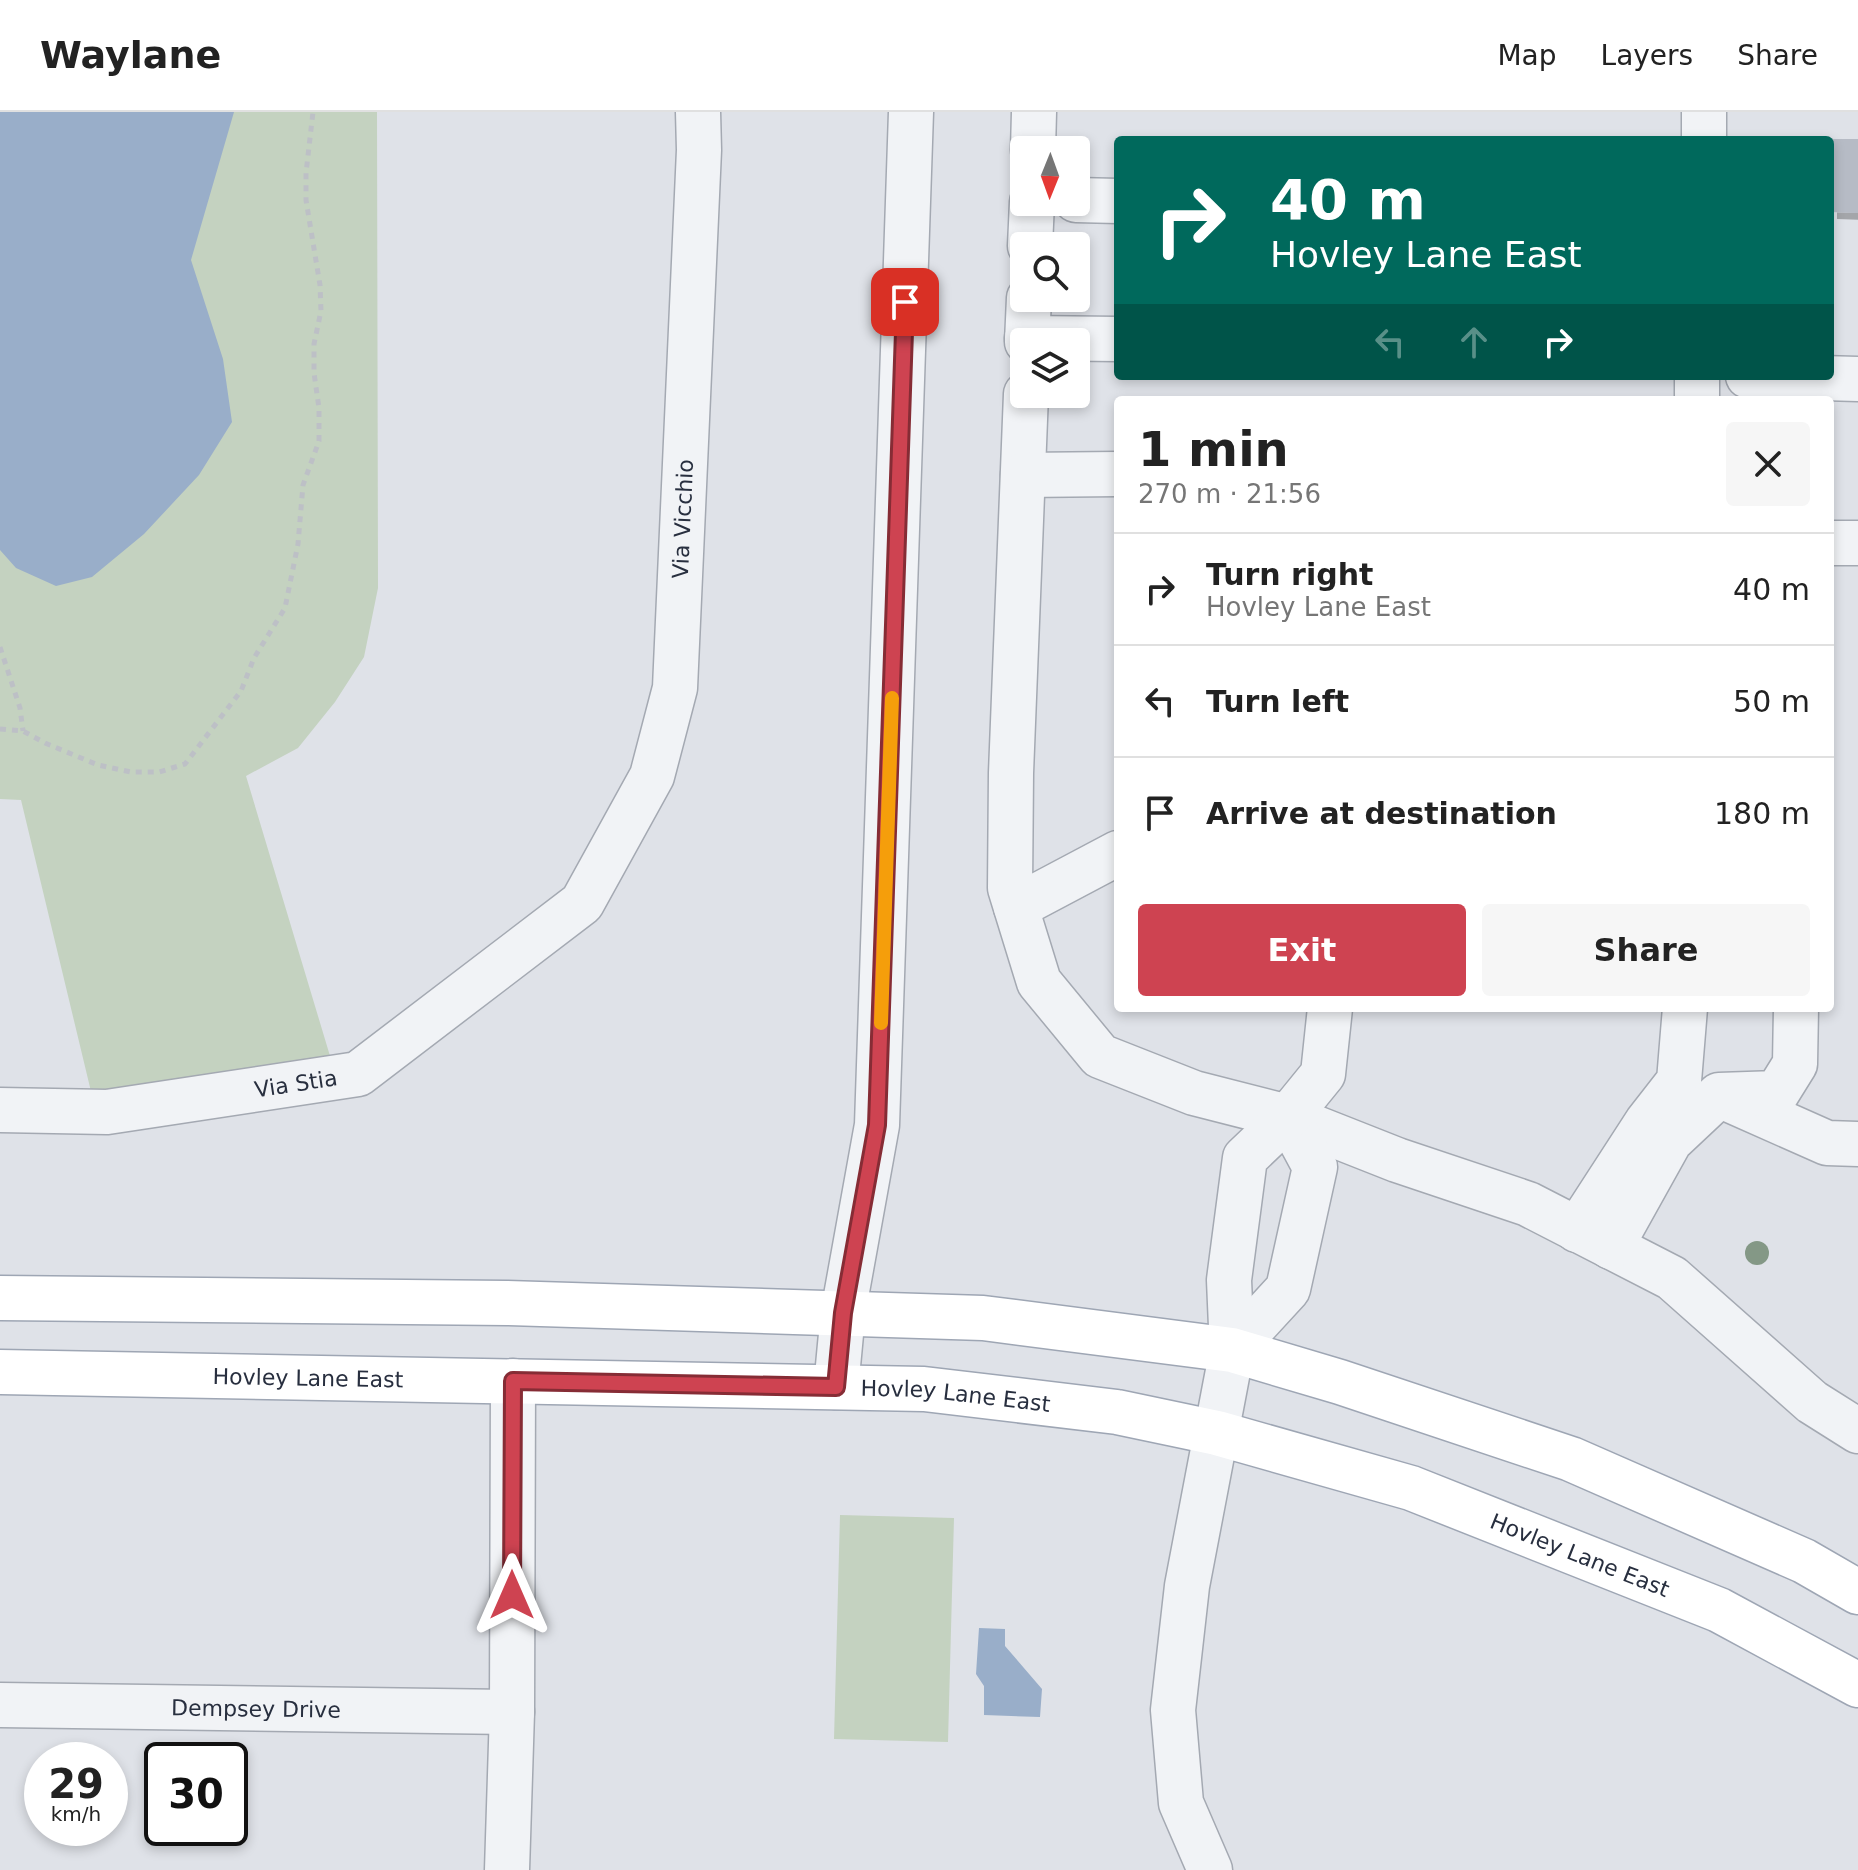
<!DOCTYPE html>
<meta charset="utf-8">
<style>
:root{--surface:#fff;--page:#f6f6f6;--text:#222;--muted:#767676;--line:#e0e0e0;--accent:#ce4351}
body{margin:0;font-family:"DejaVu Sans",sans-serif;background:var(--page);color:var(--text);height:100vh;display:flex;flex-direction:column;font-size:30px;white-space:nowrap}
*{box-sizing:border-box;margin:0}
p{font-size:26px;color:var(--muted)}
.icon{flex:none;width:44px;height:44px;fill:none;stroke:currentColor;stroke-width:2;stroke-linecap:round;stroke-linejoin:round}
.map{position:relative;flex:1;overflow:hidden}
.panel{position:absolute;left:1114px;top:284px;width:720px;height:616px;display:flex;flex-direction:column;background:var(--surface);border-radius:8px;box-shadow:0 4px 12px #0003}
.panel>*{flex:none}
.guide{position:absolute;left:1114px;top:24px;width:720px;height:244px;border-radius:8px;box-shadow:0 4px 12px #0003;background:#00695c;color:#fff;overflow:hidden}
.needle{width:52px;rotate:181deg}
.buttons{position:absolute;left:1010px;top:24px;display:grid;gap:16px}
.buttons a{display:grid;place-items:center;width:80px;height:80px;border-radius:8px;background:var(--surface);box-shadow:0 4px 12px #0003;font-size:40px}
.speed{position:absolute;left:24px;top:1630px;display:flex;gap:16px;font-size:40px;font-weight:700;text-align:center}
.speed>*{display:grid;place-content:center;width:104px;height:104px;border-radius:50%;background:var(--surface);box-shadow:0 4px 12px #0003;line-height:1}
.speed small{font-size:20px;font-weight:400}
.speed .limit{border:4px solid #111;border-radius:12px;background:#fff;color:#111}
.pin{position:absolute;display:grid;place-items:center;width:68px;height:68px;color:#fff;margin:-34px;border-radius:16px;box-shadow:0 4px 12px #0006}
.me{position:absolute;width:88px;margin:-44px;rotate:0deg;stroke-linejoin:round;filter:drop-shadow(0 0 6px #0008)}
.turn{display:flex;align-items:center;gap:28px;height:168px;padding:0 24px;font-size:36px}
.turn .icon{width:104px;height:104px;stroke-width:2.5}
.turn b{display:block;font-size:56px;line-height:68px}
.lanes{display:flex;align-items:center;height:76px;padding:0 24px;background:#0003;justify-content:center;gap:40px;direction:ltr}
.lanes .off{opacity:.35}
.round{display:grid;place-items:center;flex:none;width:84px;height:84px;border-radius:8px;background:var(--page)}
.overview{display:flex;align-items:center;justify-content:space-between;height:136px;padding:0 24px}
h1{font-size:48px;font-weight:600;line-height:60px}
.primary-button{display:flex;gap:16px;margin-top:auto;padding:16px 24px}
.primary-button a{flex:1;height:92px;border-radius:8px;background:var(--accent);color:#fff;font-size:32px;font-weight:600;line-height:92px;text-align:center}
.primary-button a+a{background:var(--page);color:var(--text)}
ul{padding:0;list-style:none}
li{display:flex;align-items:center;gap:24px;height:112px;padding:0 24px;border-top:2px solid var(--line)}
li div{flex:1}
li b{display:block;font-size:30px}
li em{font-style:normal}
header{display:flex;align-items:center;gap:48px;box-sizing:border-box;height:112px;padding:0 40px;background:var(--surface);border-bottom:2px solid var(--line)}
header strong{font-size:38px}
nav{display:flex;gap:44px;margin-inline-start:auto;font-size:28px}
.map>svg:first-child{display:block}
</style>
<header>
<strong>Waylane</strong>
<nav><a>Map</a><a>Layers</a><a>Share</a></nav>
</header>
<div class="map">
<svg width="1858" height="1758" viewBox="0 0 1858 1758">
<defs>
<filter id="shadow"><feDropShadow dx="7" dy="7" stdDeviation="0" flood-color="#0004"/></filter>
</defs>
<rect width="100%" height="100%" fill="#dfe2e8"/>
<path fill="#c4d2c0" d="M0,0h377l1,476 -14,69 -29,45 -37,46 -52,28 87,290 -239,38 -73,-304 -21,-1z
M840,1403l114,3 -6,224 -114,-3z"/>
<path fill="#99aec9" d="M0,0h234l-43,148 32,99 9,63 -33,53 -55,59 -52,43 -36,9 -40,-18 -16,-18z
M979,1516l26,1v17l37,43 -2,28 -56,-2v-29l-8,-12z"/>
<path fill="#b6bbc5" filter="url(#shadow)" d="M1830,27h28v74l-28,-1z"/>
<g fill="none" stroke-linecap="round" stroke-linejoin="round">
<g stroke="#a4a9b2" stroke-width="47">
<g id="minor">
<path d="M1704,28v-28"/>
<path d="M1033,38l1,-38"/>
<path d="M1076,88l42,1"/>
<path d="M1030,134l2,-44"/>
<path d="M1027,226l91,1"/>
<path d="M1027,230l2,-44"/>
<path d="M1748,264l110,3"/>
<path d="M1026,282l-15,379 -1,115 29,94 61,74 94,37 94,24 109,43 131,44 144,74 140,124 46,29"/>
<path d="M1697,288v-24"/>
<path d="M1023,363l95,-1"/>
<path d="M1830,431h28"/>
<path d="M1016,795l102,-54"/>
<path d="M1730,988l97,43 31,1"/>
<path id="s1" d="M0,998l107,2 251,-38 224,-171 70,-127 23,-88 24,-538 -1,-38"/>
<path d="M1577,1118l70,-108 32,-41 6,-73"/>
<path d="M1611,1135l59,-106 49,-46 58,-2 18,-29 1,-56"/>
<path d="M1232,1238l56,-61 27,-122 -27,-50"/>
<path d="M836,1275l7,-74 34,-188 34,-1013"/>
<path id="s2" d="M0,1593l512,7"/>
<path d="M507,1758l5,-158 1,-331"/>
<path d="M1210,1758l-29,-67 -8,-93 14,-124 45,-236 -3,-70 16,-122 43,-41 35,-43 7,-66"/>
</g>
</g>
<g stroke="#9ea6b4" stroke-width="47">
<g id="major">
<path d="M0,1186l507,5 476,15 249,32 108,32 231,77 233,102 54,31"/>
<path id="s3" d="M0,1260l924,17 193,23 100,21 194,55 308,122 139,75"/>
</g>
</g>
<path stroke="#bdc0c6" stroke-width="5" stroke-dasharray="6 6" stroke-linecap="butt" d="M0,535l20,61 3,23
M0,617l23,2 22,12 53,22 33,7h28l26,-8 56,-73 13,-33 31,-50 13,-64 5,-59 16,-44v-33l-5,-35v-29l7,-33 -1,-26 -14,-85v-27l7,-61"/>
<use href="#minor" stroke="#f1f3f6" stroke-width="44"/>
<use href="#major" stroke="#fff" stroke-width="44"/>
</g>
<circle fill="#849886" cx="1757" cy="1141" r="12"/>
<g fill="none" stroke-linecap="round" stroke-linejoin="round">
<g stroke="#862c35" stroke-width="20">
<path id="route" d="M512,1483l1,-214 323,6 7,-74 34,-188 28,-823"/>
</g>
<use href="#route" stroke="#ce4351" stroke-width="14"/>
<path stroke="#f59e0b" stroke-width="14" d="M881,911l11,-325"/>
</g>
<g text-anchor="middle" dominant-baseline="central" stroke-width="6" stroke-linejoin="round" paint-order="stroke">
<g font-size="22" fill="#282f3f" stroke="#eef1f6">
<text stroke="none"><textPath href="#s1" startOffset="1048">Via Vicchio</textPath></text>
<text stroke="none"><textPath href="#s1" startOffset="298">Via Stia</textPath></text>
<text stroke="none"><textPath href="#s3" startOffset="308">Hovley Lane East</textPath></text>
<text stroke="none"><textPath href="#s3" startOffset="956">Hovley Lane East</textPath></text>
<text stroke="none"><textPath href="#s3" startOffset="1604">Hovley Lane East</textPath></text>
<text stroke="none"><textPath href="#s2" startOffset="256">Dempsey Drive</textPath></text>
</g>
</g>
</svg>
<div class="buttons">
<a><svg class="needle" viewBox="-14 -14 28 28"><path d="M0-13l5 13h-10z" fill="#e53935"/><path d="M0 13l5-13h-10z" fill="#767676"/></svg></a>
<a><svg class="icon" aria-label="search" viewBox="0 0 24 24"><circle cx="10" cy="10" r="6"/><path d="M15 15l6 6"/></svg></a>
<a><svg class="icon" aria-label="layers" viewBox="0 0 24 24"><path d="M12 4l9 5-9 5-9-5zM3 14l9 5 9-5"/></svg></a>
</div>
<div class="speed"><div>29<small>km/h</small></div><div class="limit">30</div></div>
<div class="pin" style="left:905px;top:190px;background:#d93025"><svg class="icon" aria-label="arrive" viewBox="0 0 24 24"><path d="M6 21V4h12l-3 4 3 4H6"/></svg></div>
<svg class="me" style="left:512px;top:1483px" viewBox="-20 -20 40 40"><path d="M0-17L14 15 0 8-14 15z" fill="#ce4351" stroke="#fff" stroke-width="4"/></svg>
<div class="guide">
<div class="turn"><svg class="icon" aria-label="right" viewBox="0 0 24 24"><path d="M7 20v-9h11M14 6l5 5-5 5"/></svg><div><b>40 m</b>Hovley Lane East</div></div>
<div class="lanes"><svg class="icon off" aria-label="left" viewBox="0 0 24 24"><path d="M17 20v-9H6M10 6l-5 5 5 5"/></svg><svg class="icon off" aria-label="ahead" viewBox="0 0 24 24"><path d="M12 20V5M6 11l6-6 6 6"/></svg><svg class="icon" aria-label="right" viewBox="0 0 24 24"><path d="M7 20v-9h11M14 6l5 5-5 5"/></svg></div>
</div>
<section class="panel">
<div class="overview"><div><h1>1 min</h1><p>270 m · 21:56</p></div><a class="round"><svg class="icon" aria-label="close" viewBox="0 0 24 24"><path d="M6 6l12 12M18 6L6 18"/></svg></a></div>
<ul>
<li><svg class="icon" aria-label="right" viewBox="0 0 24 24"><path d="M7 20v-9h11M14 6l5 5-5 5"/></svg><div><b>Turn right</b><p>Hovley Lane East</p></div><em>40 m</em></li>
<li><svg class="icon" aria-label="left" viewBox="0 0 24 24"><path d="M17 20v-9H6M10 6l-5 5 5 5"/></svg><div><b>Turn left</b></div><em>50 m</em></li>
<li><svg class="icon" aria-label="arrive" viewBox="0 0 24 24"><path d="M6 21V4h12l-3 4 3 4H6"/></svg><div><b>Arrive at destination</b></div><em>180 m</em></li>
</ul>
<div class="primary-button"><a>Exit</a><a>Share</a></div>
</section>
</div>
